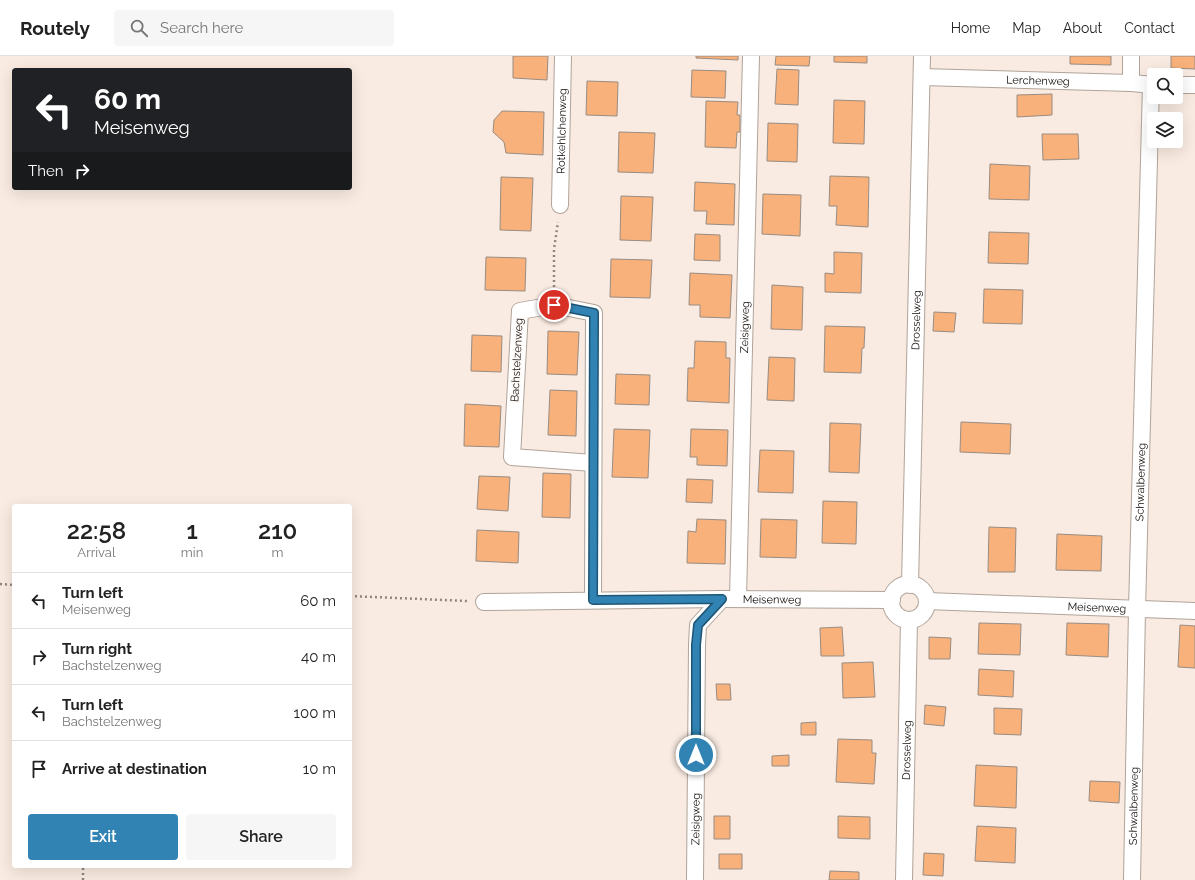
<!DOCTYPE html>
<style>
:root{--surface:#fff;--page:#f6f6f6;--text:#222;--muted:#767676;--line:#e0e0e0;--accent:#3083b3}
body{margin:0;font-family:Raleway,sans-serif;background:var(--page);color:var(--text);height:100vh;display:flex;flex-direction:column;font-size:15px;white-space:nowrap}
*{box-sizing:border-box;margin:0}
p{font-size:13px;color:var(--muted)}
.icon{flex:none;width:22px;height:22px;fill:none;stroke:currentColor;stroke-width:2;stroke-linecap:round;stroke-linejoin:round}
.map{position:relative;flex:1;overflow:hidden}
.side{position:absolute;left:12px;top:448px;width:340px;height:364px;display:flex;flex-direction:column;background:var(--surface);border-radius:4px;box-shadow:0 4px 16px #0002}
.side>*{flex:none}
.hud{position:absolute;left:12px;top:12px;width:340px;height:122px;border-radius:4px;box-shadow:0 4px 16px #0002;background:#202124;color:#fff;overflow:hidden}
.fabs{position:absolute;left:1147px;top:12px;display:grid;gap:8px}
.fabs a{display:grid;place-items:center;width:36px;height:36px;border-radius:4px;background:var(--surface);box-shadow:0 4px 16px #0002;font-size:20px}
.pin{position:absolute;display:grid;place-items:center;width:34px;height:34px;color:#fff;margin:-17px;border:2px solid #fff;border-radius:50%;box-shadow:0 1px 4px #0007}
.me{position:absolute;width:44px;margin:-22px;rotate:0deg;stroke-linejoin:round;filter:drop-shadow(0 0 3px #0008)}
.turn{display:flex;align-items:center;gap:14px;height:84px;padding:0 16px;font-size:18px}
.turn .icon{width:52px;height:52px;stroke-width:2.5}
.turn b{display:block;font-size:28px;line-height:34px}
.then{display:flex;align-items:center;height:38px;padding:0 16px;background:#0003;gap:8px;font-size:15px}
.eta{display:flex;justify-content:space-evenly;align-items:center;height:68px;text-align:center}
.eta b{font-size:24px;font-weight:600;line-height:28px}
.cta{display:flex;gap:8px;margin-top:auto;padding:8px 16px}
.cta a{flex:1;height:46px;border-radius:4px;background:var(--accent);color:#fff;font-size:16px;font-weight:600;line-height:46px;text-align:center}
.cta a+a{background:var(--page);color:var(--text)}
ul{padding:0;list-style:none}
li{display:flex;align-items:center;gap:12px;height:56px;padding:0 16px;border-top:1px solid var(--line)}
li div{flex:1}
li b{display:block;font-size:15px}
li em{font-style:normal}
header{display:flex;align-items:center;gap:24px;box-sizing:border-box;height:56px;padding:0 20px;background:var(--surface);border-bottom:1px solid var(--line)}
header strong{font-size:19px}
nav{display:flex;gap:22px;margin-inline-start:auto;font-size:14px}
.search{width:280px;height:36px;background:var(--page);display:flex;align-items:center;gap:10px;box-sizing:border-box;padding:0 14px;border-radius:4px;color:var(--muted);font-size:15px}
.map>svg:first-child{display:block}
</style>
<header>
<strong>Routely</strong>
<div class="search"><svg class="icon" aria-label="search" viewBox="0 0 24 24"><circle cx="10" cy="10" r="6"/><path d="M15 15l6 6"/></svg>Search here</div>
<nav><a>Home</a><a>Map</a><a>About</a><a>Contact</a></nav>
</header>
<div class="map">
<svg width="1195" height="824" viewBox="0 0 1195 824">
<rect width="100%" height="100%" fill="#f9ebe1"/>
<path fill="#f8b17a" stroke="#998c82" d="M513,0h35l-1,24 -34,-2z
M696,0h42v4l-42,-2z
M776,0h34l-1,10 -34,-1z
M834,0h33v7l-33,-1z
M1070,0h41v9l-41,-1z
M1171,0h24v13l-24,-1z
M777,13l22,1 -1,35 -23,-1z
M692,14l34,1 -1,27 -34,-1z
M587,25l31,1 -1,34 -31,-1z
M1052,38v21l-35,2v-22z
M834,44l31,1 -1,43 -31,-1z
M706,45l32,1 -1,13h3v17h-3l-1,16 -31,-1z
M502,55l42,1 -1,43 -37,-2 -2,-11 -11,-10 1,-12z
M768,67l30,1 -1,38 -30,-1z
M619,76l36,1 -2,40 -35,-1z
M1042,78h36l1,25 -36,1z
M990,108l40,2 -1,34 -40,-1z
M830,120l39,1 -1,50 -32,-2 1,-19h-8z
M501,121l32,1 -2,53 -31,-1z
M695,126l40,2 -1,41 -28,-1 1,-13h-13z
M763,138l38,1 -1,41 -38,-2z
M621,140l32,1 -2,44 -31,-1z
M989,176l40,1 -1,31 -40,-1z
M695,178l25,1v26l-26,-1z
M834,196l28,1 -1,40 -36,-1v-19l9,1z
M486,201l40,1 -1,33 -40,-1z
M611,203l41,1 -2,38 -40,-1z
M690,217l42,2 -2,43 -30,-1v-12h-11z
M772,229l31,2 -1,43 -31,-1z
M984,233l39,1 -1,34 -39,-1z
M934,256l22,1 -2,19 -21,-1z
M825,270l40,1 -1,21h-2l-1,25 -37,-1z
M548,275l31,1 -2,43 -30,-1z
M472,279l30,1 -1,36 -30,-1z
M695,285l31,1v16h4l-1,45 -42,-2 1,-33h6z
M769,301l26,1 -1,43 -27,-1z
M616,318l34,1 -1,30 -34,-1z
M550,334l27,1 -1,45 -28,-1z
M465,348l36,2 -2,41 -35,-1z
M961,366l50,2 -1,30 -50,-2z
M830,367l31,1 -2,49 -30,-1z
M614,373l36,1 -2,48 -36,-1z
M691,373l37,1 -1,36 -30,-1v-8h-7z
M760,394l34,1 -1,42 -35,-1z
M543,417l28,1 -1,44 -28,-1z
M479,420l31,1 -2,34 -31,-2z
M687,423l26,1 -1,23 -26,-1z
M823,445l34,1 -1,42 -34,-1z
M697,463l29,1 -1,44 -38,-1 1,-32 8,1z
M761,463l36,1 -1,38 -36,-1z
M989,471l27,1 -1,44h-27z
M477,474l42,2 -1,31 -42,-2z
M1057,478l45,2 -1,35 -45,-1z
M979,567l42,1 -1,31 -42,-1z
M1067,567l42,1 -1,33 -42,-2z
M1180,569l15,1v42l-17,-1z
M842,571l2,29h-23l-1,-28z
M929,581l22,1 -1,21h-21z
M873,606l2,35 -32,1 -1,-35z
M979,613l35,2 -1,26 -35,-2z
M716,628h14l1,16h-14z
M925,649l21,2 -2,19 -20,-2z
M994,652l28,1 -1,26 -27,-1z
M816,666v13h-15v-12z
M838,683l34,1v13h4l-2,31 -38,-2z
M789,699v11h-17v-10z
M976,709l41,2 -1,41 -42,-2z
M1090,725l30,1 -1,21 -30,-2z
M714,760h16v23h-16z
M838,760l32,1v22l-32,-1z
M977,770l39,2 -1,35 -40,-2z
M924,797l20,1 -1,22 -20,-1z
M719,798h23v15h-23z
M830,815l29,1v8h-30z"/>
<g fill="none" stroke-linecap="round" stroke-linejoin="round">
<g stroke="#b0a399" stroke-width="18">
<g id="street">
<path id="s1" d="M922,21l209,6 23,2"/>
<path d="M1131,27v-27"/>
<path d="M1176,29h19"/>
<path id="s2" d="M560,149l3,-149"/>
<circle cx="909" cy="546" r="18"/>
<path id="s3" d="M910,529l12,-529"/>
<path id="s4" d="M738,543l13,-543"/>
<path d="M593,544l1,-287 -40,-8 -34,6 -8,146 81,6"/>
<path id="s5" d="M927,545l268,10"/>
<path id="s6" d="M484,546l238,-3 170,1"/>
<path id="s7" d="M695,824l2,-235 1,-20 24,-26"/>
<path id="s8" d="M904,824l5,-260"/>
<path id="s9" d="M1132,824l5,-271 14,-524"/>
</g>
</g>
<path stroke="#90867f" stroke-width="2.5" stroke-dasharray="2 3" stroke-linecap="butt" d="M554,231v-38l4,-27
M0,528l14,1
M350,540l117,5
M83,824v-14"/>
<use href="#street" stroke="#fff" stroke-width="16"/>
</g>
<g fill="none" stroke-linecap="round" stroke-linejoin="round">
<g stroke="#1f5574" stroke-width="10">
<path id="route" d="M554,249l40,8 -1,287 129,-1 -24,26 -2,20v110"/>
</g>
<use href="#route" stroke="#3083b3" stroke-width="7"/>
</g>
<g text-anchor="middle" dominant-baseline="central" stroke-width="4" stroke-linejoin="round" paint-order="stroke">
<g font-size="11" fill="#120d0a" stroke="#fdfaf8">
<text stroke="none"><textPath href="#s1" startOffset="116">Lerchenweg</textPath></text>
<text stroke="none"><textPath href="#s2" startOffset="74">Rotkehlchenweg</textPath></text>
<text stroke="none"><textPath href="#s3" startOffset="265">Drosselweg</textPath></text>
<text stroke="none"><textPath href="#s4" startOffset="272">Zeisigweg</textPath></text>
<text transform="translate(517 304) rotate(-87)">Bachstelzenweg</text>
<text stroke="none"><textPath href="#s9" startOffset="398">Schwalbenweg</textPath></text>
<text stroke="none"><textPath href="#s6" startOffset="288">Meisenweg</textPath></text>
<text stroke="none"><textPath href="#s5" startOffset="170">Meisenweg</textPath></text>
<text stroke="none"><textPath href="#s8" startOffset="130">Drosselweg</textPath></text>
<text stroke="none"><textPath href="#s9" startOffset="74">Schwalbenweg</textPath></text>
<text stroke="none"><textPath href="#s7" startOffset="61">Zeisigweg</textPath></text>
</g>
</g>
</svg>
<div class="fabs">
<a><svg class="icon" aria-label="search" viewBox="0 0 24 24"><circle cx="10" cy="10" r="6"/><path d="M15 15l6 6"/></svg></a>
<a><svg class="icon" aria-label="layers" viewBox="0 0 24 24"><path d="M12 4l9 5-9 5-9-5zM3 14l9 5 9-5"/></svg></a>
</div>
<div class="pin" style="left:554px;top:249px;background:#d93025"><svg class="icon" aria-label="arrive" viewBox="0 0 24 24"><path d="M6 21V4h12l-3 4 3 4H6"/></svg></div>
<svg class="me" style="left:696px;top:699px" viewBox="-20 -20 40 40"><circle r="17" fill="#3083b3" stroke="#fff" stroke-width="3"/><path d="M0-11L8 9 0 5-8 9z" fill="#fff"/></svg>
<div class="hud">
<div class="turn"><svg class="icon" aria-label="left" viewBox="0 0 24 24"><path d="M17 20v-9H6M10 6l-5 5 5 5"/></svg><div><b>60 m</b>Meisenweg</div></div>
<div class="then">Then<svg class="icon" aria-label="right" viewBox="0 0 24 24"><path d="M7 20v-9h11M14 6l5 5-5 5"/></svg></div>
</div>
<section class="side">
<div class="eta">
<div><b>22:58</b><p>Arrival</p></div>
<div><b>1</b><p>min</p></div>
<div><b>210</b><p>m</p></div>
</div>
<ul>
<li><svg class="icon" aria-label="left" viewBox="0 0 24 24"><path d="M17 20v-9H6M10 6l-5 5 5 5"/></svg><div><b>Turn left</b><p>Meisenweg</p></div><em>60 m</em></li>
<li><svg class="icon" aria-label="right" viewBox="0 0 24 24"><path d="M7 20v-9h11M14 6l5 5-5 5"/></svg><div><b>Turn right</b><p>Bachstelzenweg</p></div><em>40 m</em></li>
<li><svg class="icon" aria-label="left" viewBox="0 0 24 24"><path d="M17 20v-9H6M10 6l-5 5 5 5"/></svg><div><b>Turn left</b><p>Bachstelzenweg</p></div><em>100 m</em></li>
<li><svg class="icon" aria-label="arrive" viewBox="0 0 24 24"><path d="M6 21V4h12l-3 4 3 4H6"/></svg><div><b>Arrive at destination</b></div><em>10 m</em></li>
</ul>
<div class="cta"><a>Exit</a><a>Share</a></div>
</section>
</div>
